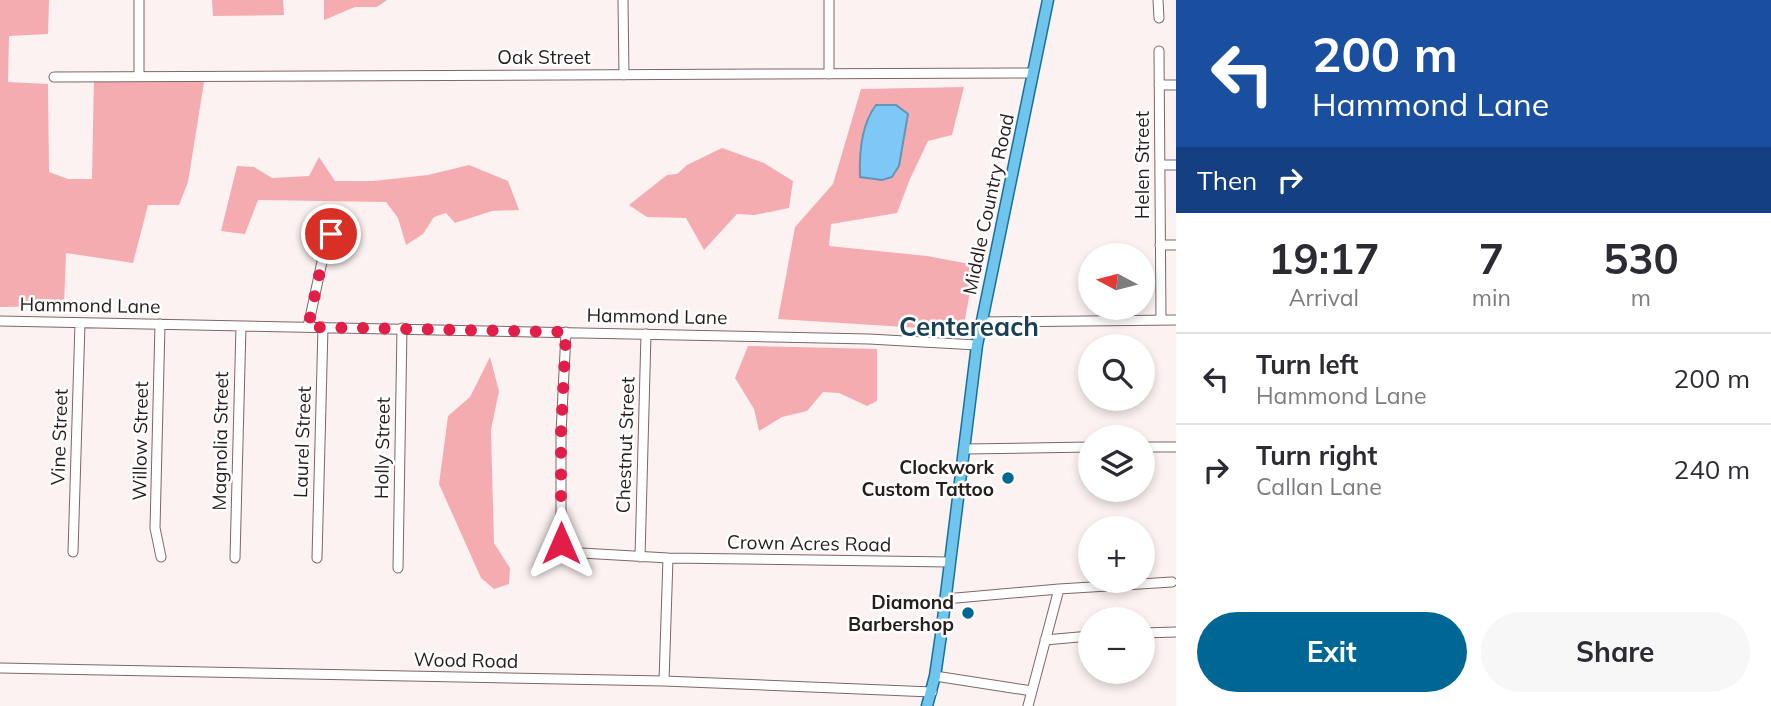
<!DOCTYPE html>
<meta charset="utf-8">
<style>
:root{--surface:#fff;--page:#f7f7f7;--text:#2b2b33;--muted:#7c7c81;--line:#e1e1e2;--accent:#006795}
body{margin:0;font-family:Mulish,sans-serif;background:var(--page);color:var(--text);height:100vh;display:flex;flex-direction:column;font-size:26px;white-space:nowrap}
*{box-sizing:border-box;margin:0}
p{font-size:23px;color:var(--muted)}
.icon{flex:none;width:38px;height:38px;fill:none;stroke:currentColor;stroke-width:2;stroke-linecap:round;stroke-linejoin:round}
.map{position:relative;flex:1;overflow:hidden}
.side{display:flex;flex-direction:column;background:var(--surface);width:595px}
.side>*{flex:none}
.banner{background:#1a4fa0;color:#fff;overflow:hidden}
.needle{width:46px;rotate:277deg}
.buttons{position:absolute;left:1078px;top:243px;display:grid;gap:14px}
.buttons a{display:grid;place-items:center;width:77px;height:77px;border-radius:50%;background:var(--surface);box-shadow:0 4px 10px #0003;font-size:35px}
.pin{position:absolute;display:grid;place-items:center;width:60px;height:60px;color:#fff;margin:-30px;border:4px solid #fff;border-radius:50%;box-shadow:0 2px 7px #0007}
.me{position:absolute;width:77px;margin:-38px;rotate:0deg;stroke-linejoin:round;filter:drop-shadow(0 0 5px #0008)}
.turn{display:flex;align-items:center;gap:24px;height:147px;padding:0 21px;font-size:32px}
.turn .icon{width:91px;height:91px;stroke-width:2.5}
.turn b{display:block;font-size:49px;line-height:60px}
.then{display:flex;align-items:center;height:66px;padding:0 21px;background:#0003;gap:14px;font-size:26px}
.eta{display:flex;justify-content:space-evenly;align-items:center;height:119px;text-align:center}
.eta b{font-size:42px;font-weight:700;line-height:49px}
.action{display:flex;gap:14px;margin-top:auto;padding:14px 21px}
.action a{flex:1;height:80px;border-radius:42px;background:var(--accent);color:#fff;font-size:28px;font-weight:700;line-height:80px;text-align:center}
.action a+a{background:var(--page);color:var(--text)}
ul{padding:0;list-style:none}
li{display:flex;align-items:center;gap:21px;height:91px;padding:0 21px;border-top:2px solid var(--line)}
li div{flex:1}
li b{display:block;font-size:26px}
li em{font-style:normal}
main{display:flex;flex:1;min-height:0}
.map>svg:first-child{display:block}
</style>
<main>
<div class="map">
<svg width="1176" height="706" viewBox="0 0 1176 706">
<rect width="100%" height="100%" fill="#fcf2f2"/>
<path fill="#f5acb1" d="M0,0h49l-1,34 -39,2 -1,46 40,2 1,88 19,7h24l2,-103h111l-17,106 -9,23h-31l-15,58 -67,-10 -2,53 -64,1z
M212,0h71l1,15 -71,1z
M324,0h63l-10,7h-22l-31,13z
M964,87l-12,48 -24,6 -18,38 -13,34 -66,11 -2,22 98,10 48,9 -13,70 -26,-6 -158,-10 17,-92 38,-43 28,-95z
M722,148l42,15 29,18 -4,27 -35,7 -17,-1 -33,36 -18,-32 -39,-1 -18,-12 38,-30 10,-1 10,-9z
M319,157l16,24h38l55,-6 41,-10 39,16 11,29 -27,1 -37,12 -9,-10 -12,4 -11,17 -17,11 -8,-27 -12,-16 -128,-2 -13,34 -24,-3 16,-65 17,1 18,11 37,-2z
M748,346l129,3v52l-10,5 -28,-13 -16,-1 -16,19 -25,6 -23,14 -5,-22 -19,-31z
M490,357l9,34 -8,39 3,113 16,25 -1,16 -15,5 -13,-11 -42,-94 9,-68 22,-19z"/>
<path fill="#7dc8f7" stroke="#6395b6" stroke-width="2" d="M876,105h20l12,9 -9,52 -7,11 -10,3 -22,-3c-1,-25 1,-52 16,-72z"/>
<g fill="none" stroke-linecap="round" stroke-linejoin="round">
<g stroke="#7d6768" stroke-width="11">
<path id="minor" d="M139,0v76
M623,0l1,75
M1158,0l1,18
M1159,51l2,269
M829,74v-74
M54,77l979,-4
M1159,85h17
M1160,165h16
M1160,245h16
M0,321l869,18 108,6
M981,322l195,-2
M160,324l-5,204 6,29
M308,327l18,-84 5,-8
M566,332l-5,101v110l3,9 104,6 281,4
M1143,447h33
M964,449l126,-2
M73,552l7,-229
M640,557l6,-223
M235,558l6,-232
M317,558l6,-231
M398,568l4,-240
M945,599l114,-10 113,-7
M1143,633l33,-1
M1045,640l45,-4
M0,668l664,13 268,11
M935,676l97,15
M664,681l4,-123
M1028,706l31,-117"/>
</g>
<g stroke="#17719c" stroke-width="13">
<path id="major" d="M927,706l8,-30 6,-41 36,-290 71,-345"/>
</g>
<use href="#minor" stroke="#fff" stroke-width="9"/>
<use href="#major" stroke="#6fc5ec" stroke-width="10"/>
</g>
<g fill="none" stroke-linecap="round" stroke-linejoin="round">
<path stroke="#e11d48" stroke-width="12" stroke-dasharray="0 21.6" d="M331,234l-5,9 -18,84 258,5 -5,101v110"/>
</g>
<g fill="#006795" stroke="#fff" stroke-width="2.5">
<circle cx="1008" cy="478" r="7"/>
<circle cx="968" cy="613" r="7"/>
</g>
<g text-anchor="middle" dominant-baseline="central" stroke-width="5" stroke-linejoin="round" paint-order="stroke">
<g font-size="19" fill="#261d1d" stroke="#fff">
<text x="544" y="57">Oak Street</text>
<text transform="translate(1142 165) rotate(-90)">Helen Street</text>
<text transform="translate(988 204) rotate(-78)">Middle Country Road</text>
<text transform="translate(90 305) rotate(1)">Hammond Lane</text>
<text transform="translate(657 316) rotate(1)">Hammond Lane</text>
<text transform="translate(59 437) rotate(-88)">Vine Street</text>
<text transform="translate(140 441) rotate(-89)">Willow Street</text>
<text transform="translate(220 441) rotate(-89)">Magnolia Street</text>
<text transform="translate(302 442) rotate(-88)">Laurel Street</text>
<text transform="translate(625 445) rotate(-88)">Chestnut Street</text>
<text transform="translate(382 448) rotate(-89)">Holly Street</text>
<text transform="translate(809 543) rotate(1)">Crown Acres Road</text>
<text transform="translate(466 660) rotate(1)">Wood Road</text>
</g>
<g font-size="19" font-weight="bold" fill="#261d1d" stroke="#fff" text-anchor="end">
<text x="994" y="467">Clockwork<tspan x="994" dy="22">Custom Tattoo</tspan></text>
<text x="954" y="602">Diamond<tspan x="954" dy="22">Barbershop</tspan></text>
</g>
<g font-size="26" font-weight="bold" fill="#173f56" stroke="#fff">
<text x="969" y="326">Centereach</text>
</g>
</g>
</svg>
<div class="buttons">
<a><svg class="needle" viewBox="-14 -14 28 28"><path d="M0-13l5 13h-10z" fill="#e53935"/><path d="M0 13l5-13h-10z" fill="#7c7c81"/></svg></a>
<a><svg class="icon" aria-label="search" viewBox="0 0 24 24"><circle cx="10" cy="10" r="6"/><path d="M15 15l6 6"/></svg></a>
<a><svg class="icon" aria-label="layers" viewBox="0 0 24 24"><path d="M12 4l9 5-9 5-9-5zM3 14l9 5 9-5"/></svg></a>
<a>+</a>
<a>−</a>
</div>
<div class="pin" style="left:331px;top:234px;background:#d93025"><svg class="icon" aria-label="arrive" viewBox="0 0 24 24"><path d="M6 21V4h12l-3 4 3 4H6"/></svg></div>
<svg class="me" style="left:561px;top:543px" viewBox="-20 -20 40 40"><path d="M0-17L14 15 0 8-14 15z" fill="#e11d48" stroke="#fff" stroke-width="4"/></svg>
</div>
<section class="side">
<div class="banner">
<div class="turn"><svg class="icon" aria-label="left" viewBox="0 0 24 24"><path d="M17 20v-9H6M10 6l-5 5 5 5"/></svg><div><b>200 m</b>Hammond Lane</div></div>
<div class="then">Then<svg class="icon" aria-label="right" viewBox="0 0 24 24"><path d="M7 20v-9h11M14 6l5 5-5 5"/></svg></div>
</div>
<div class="eta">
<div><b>19:17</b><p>Arrival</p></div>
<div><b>7</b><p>min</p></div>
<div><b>530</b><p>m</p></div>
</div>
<ul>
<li><svg class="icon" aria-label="left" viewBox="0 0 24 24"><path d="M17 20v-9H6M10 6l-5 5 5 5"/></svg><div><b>Turn left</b><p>Hammond Lane</p></div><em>200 m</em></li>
<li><svg class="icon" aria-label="right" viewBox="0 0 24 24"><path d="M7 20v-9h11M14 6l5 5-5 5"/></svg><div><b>Turn right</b><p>Callan Lane</p></div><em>240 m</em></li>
</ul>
<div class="action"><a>Exit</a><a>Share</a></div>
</section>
</main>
